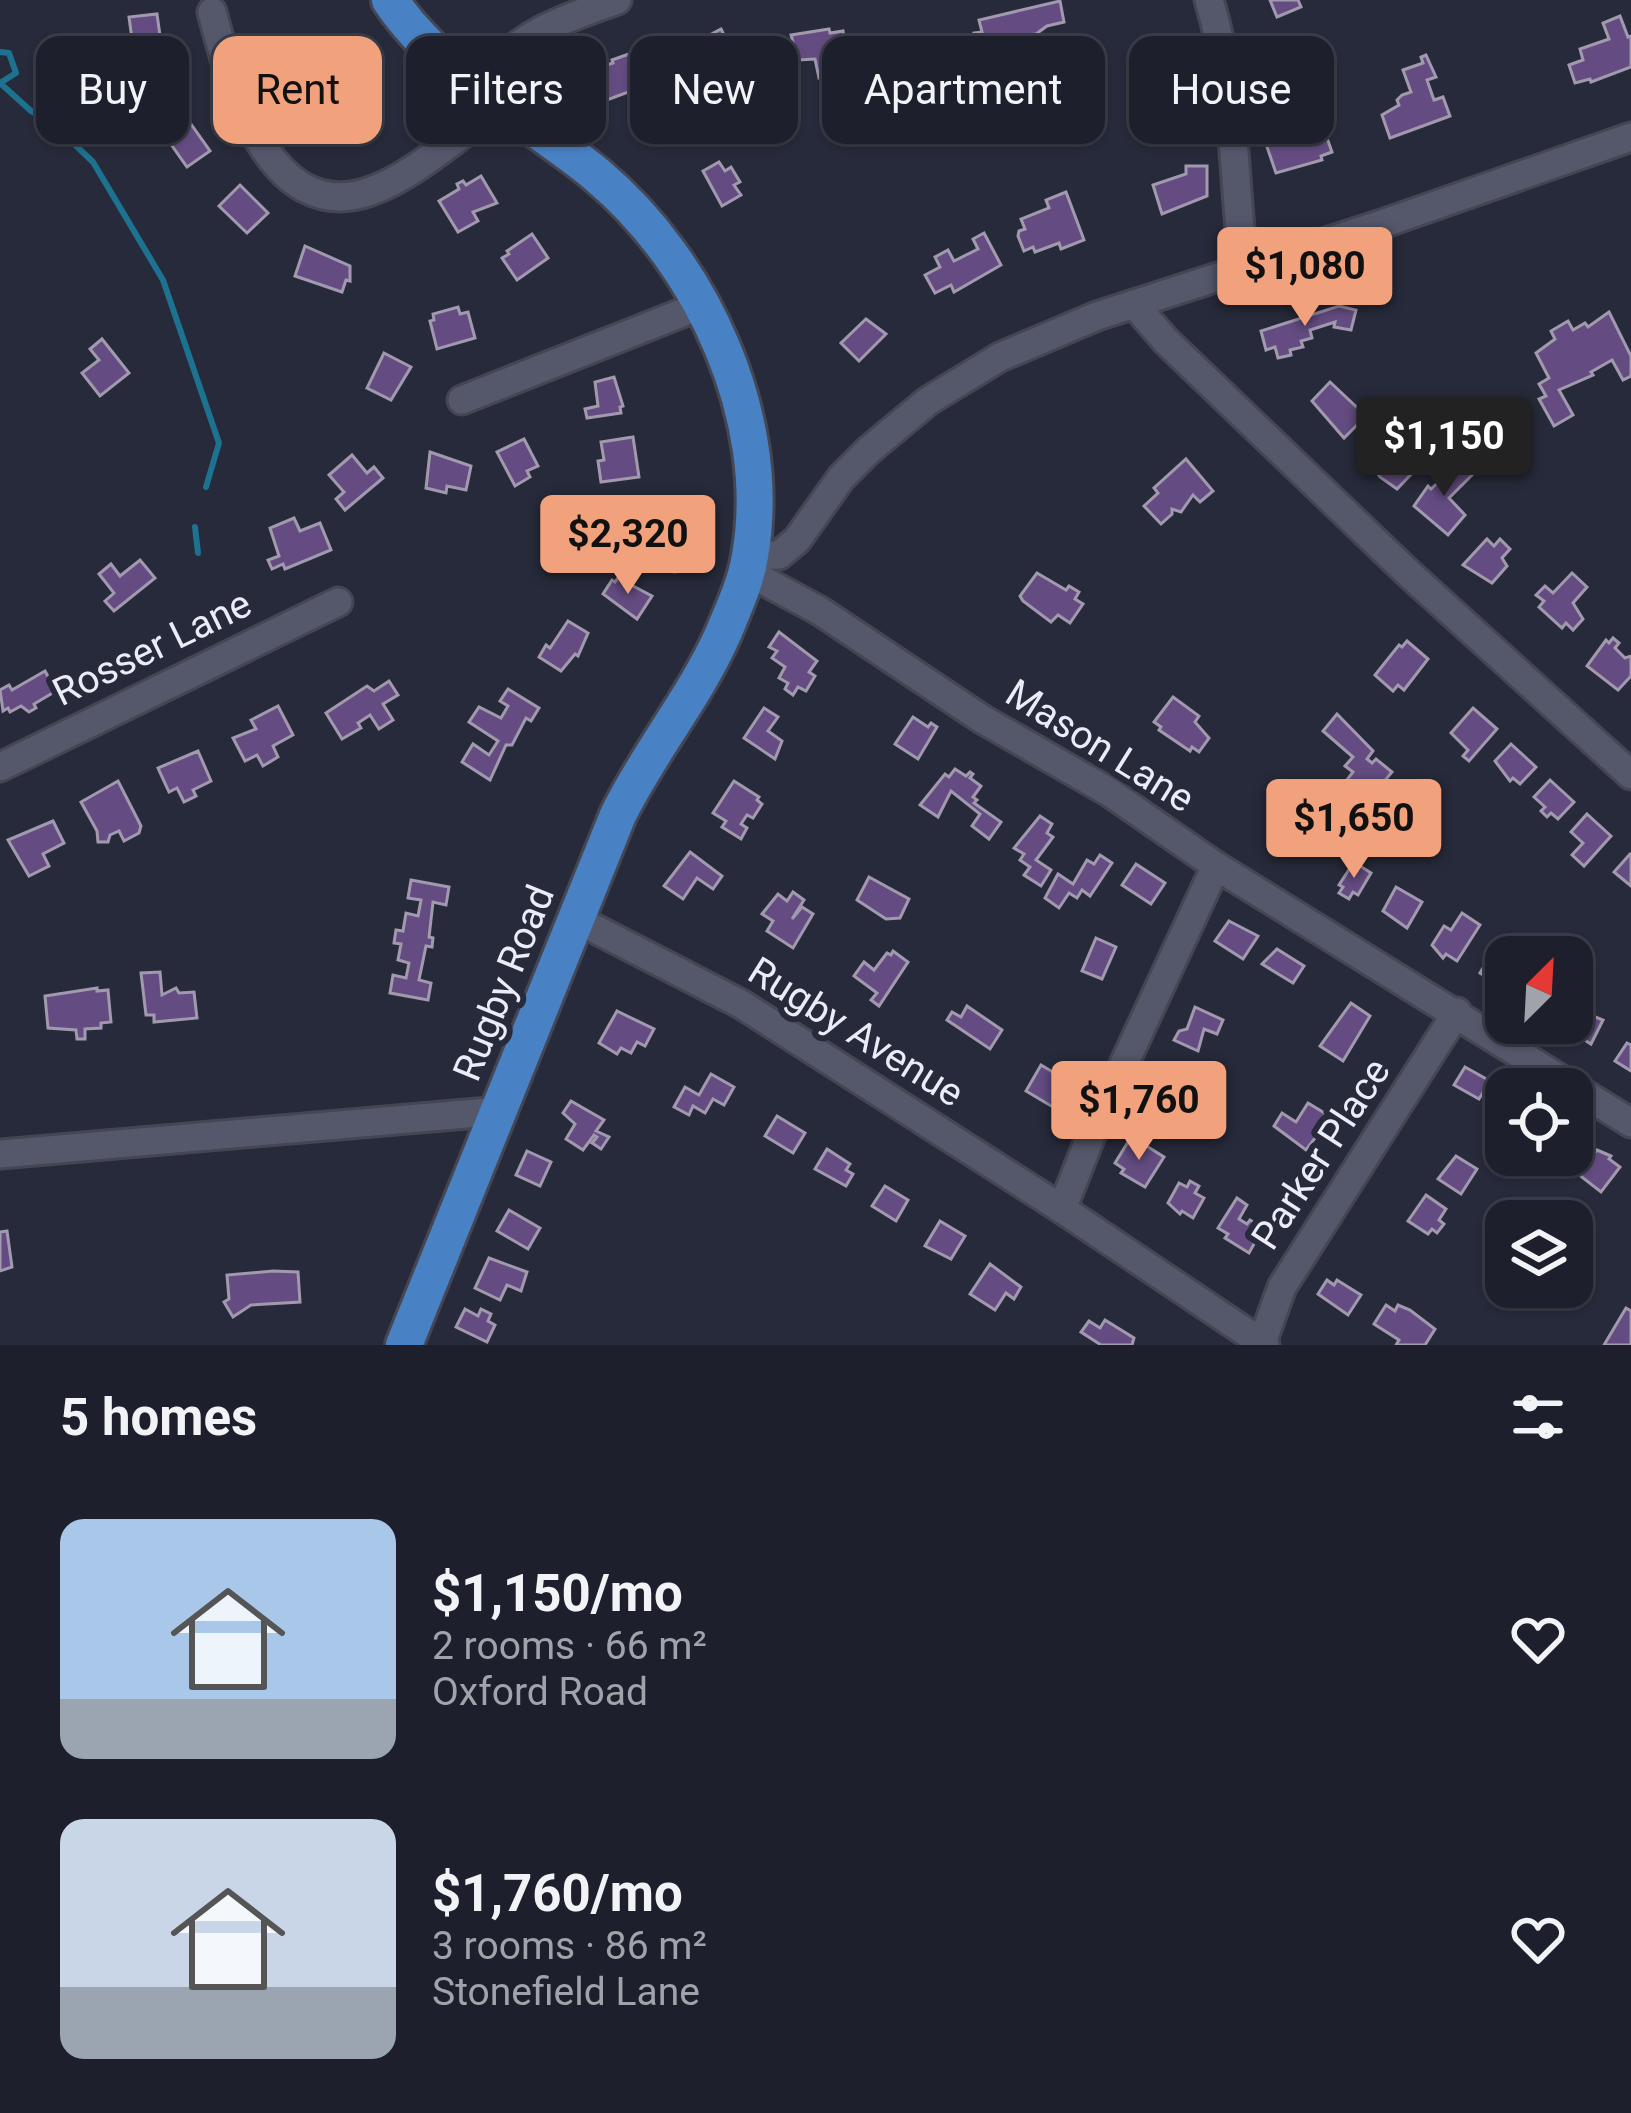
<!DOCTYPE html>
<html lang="en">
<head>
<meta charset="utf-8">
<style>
	body { margin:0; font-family:Roboto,sans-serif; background:#252834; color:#f1f3f6; height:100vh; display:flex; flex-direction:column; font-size:45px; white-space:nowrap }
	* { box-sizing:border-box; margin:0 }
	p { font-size:39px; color:#a0a3a9 }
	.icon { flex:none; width:66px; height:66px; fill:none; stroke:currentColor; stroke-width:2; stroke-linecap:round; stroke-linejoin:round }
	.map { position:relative; height:1345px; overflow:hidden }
	.side { display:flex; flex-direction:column; background:#1d202c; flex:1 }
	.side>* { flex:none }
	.hud { position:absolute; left:36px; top:36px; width:1560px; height:108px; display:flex; gap:24px }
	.needle { width:78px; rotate:24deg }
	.tools { position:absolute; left:1485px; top:936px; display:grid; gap:24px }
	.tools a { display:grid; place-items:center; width:108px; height:108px; border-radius:24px; background:#1d202c; box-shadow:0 3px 9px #0004,0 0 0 3px #3b3e48; font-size:60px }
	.price { position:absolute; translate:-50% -102px; padding:0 27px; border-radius:12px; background:#f1a17c; color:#111; font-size:39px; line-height:78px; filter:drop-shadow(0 3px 6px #0008) }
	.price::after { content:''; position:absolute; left:50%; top:72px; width:36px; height:27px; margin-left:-18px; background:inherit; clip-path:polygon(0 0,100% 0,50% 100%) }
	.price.current { background:#222; color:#fff }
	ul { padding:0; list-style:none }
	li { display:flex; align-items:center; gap:36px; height:300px; padding:0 60px }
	li span { display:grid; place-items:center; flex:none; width:336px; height:240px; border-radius:24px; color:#555 }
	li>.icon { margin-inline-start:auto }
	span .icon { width:144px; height:144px; fill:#fffc; stroke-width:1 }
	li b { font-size:51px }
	h2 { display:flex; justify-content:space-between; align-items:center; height:144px; padding:0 60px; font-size:51px }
	.pill { padding:0 42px; border-radius:24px; background:#1d202c; box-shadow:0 3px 9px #0004,0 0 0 3px #3b3e48; font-size:42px; line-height:108px }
	.pill.current { background:#f1a17c; color:#111 }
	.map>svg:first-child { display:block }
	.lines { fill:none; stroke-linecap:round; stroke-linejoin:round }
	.stream { stroke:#1d7290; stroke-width:6 }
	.building { fill:#644c82; stroke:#a199ad; stroke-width:3 }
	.minor-casing { stroke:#444654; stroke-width:33 }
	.major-casing { stroke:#444654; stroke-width:42 }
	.minor { stroke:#55586b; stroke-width:27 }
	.major { stroke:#4882c4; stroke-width:36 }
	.labels { text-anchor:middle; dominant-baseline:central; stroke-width:12; stroke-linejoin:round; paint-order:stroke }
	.street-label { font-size:39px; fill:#eaecf7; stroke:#272a3a }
</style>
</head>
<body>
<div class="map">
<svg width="1631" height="1345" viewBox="0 0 1631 1345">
	<rect width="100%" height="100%" fill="#272a3a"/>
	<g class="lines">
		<!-- stream -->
		<g class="stream">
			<path d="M0 52 9 53 16 73 0 83 31 111 50 121 93 162 163 280 219 443 206 487"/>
			<path d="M195 527 198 553"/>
		</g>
	</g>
	<!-- building -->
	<g class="building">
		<path d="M1270 0H1298L1301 7 1277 17Z"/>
		<path d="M1060 1 1064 22 1047 26 1036 34 1012 37 1013 44 986 51 991 77 1015 73 1019 92 1011 93 1010 89 982 94V67L960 71 955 43 975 38 974 33 982 32 979 20Z"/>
		<path d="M157 14 162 50 134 54 129 17Z"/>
		<path d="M1620 16 1628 37 1631 36V67L1591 82 1590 79 1575 83 1569 65 1583 60 1580 49 1609 39 1603 23Z"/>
		<path d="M721 29 729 45 719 49 736 82 707 97 693 68 675 75 666 58Z"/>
		<path d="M829 29 830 33 843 31 850 73 819 78 815 59 781 61 779 45 793 42 791 35Z"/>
		<path d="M629 54 642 87 572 113 560 80 613 63 612 60Z"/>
		<path d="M1426 55 1436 77 1427 80 1434 100 1443 97 1450 116 1390 138 1382 115 1399 105 1397 100 1402 95 1411 92 1403 70 1423 63 1421 57Z"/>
		<path d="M353 58 371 69 331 128 319 120 330 104 318 96 329 79 335 83Z"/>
		<path d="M186 117 210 151 187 167 163 133Z"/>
		<path d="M1306 127 1315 139 1326 135 1332 152 1321 156 1322 160 1276 173 1267 147 1272 139Z"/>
		<path d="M719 162 725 171 731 167 740 182 734 185 741 195 722 206 703 171Z"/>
		<path d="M1186 166H1207V196L1162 214 1153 185 1186 174Z"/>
		<path d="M481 176 497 203 473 212 478 221 458 232 439 201 459 189 457 184 463 181 466 185Z"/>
		<path d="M240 185 268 213 247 233 219 206Z"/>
		<path d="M1066 192 1084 240 1061 249 1059 243 1035 252 1033 247 1024 251 1018 236 1019 231 1025 229 1021 219 1049 208 1046 200Z"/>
		<path d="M984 233 1001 265 954 292 951 285 935 293 925 275 940 267 935 257 948 250 954 261 978 249 973 239Z"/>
		<path d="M532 234 548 258 517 280 502 258 509 254 507 251Z"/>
		<path d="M305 246 350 266V281L346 280 342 292 295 276Z"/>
		<path d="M1339 306 1356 310 1351 330 1334 327 1335 322 1310 330 1312 338 1301 341 1303 347 1290 350 1291 355 1278 358 1275 347 1266 350 1261 331Z"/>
		<path d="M458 307 460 314 468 312 475 338 437 349 430 321 434 320 433 314Z"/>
		<path d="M1609 312 1631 356V376L1623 380 1612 360 1591 372 1593 375 1559 390 1573 415 1554 426 1539 399 1546 396 1539 384 1549 378 1536 353 1555 339 1551 331 1568 321 1573 330 1585 323 1588 327Z"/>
		<path d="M866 319 886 334 859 361 841 343Z"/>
		<path d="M102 339 129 373 100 396 82 373 99 360 90 349Z"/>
		<path d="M384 353 411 367 391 400 367 388Z"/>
		<path d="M614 377 623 406 620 407 621 413 587 418 585 409 598 406 595 382Z"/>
		<path d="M1330 382 1366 416 1344 438 1312 401Z"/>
		<path d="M633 437 639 477 601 482 598 461 604 460 601 442Z"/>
		<path d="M524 439 538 466 527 471 530 477 515 486 497 452Z"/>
		<path d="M1385 442 1404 461 1408 456 1419 466 1397 489 1380 477 1368 460Z"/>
		<path d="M430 452 471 466 466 490 447 486 446 493 426 488Z"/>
		<path d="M352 455 367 473 374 467 383 478 345 510 336 499 344 492 329 475Z"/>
		<path d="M1186 459 1213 491 1200 502 1193 495 1181 512 1172 509V514L1161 524 1144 506 1158 493 1154 488Z"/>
		<path d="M1461 461 1473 474 1449 498 1465 515 1448 535 1414 506 1428 486 1431 489Z"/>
		<path d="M633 499 657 501 656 528 631 527 624 524V519L608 518 609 502Z"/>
		<path d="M294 518 300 531 320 523 331 550 285 569 283 564 272 569 268 560 279 556 270 528Z"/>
		<path d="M1487 539 1494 546 1500 539 1510 549 1502 558 1507 566 1492 583 1463 565Z"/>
		<path d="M650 540 679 543 675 572 663 571 664 564 647 562 648 557H640L641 546 650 547Z"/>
		<path d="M140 560 155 578 114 611 105 601 114 593 99 574 111 564 120 576Z"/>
		<path d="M1037 573 1066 590 1069 586 1079 592 1075 599 1083 604 1070 623 1058 615 1051 622 1023 601 1020 596Z"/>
		<path d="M1572 573 1587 587 1573 603 1583 619 1573 630 1566 623 1562 628 1539 607 1544 601 1536 595 1545 586 1553 593Z"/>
		<path d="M618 578 652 596 637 619 603 594 612 580 615 582Z"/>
		<path d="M568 621 588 633 578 656 575 654 561 671 539 657 546 645 550 648Z"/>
		<path d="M779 632 817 661 809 672 815 676 806 691 798 687 793 695 785 689 788 683 779 678 785 667 772 658 777 651 769 647Z"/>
		<path d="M1613 638 1619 643 1615 648 1625 658 1631 656V676L1618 690 1587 666 1606 640 1609 643Z"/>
		<path d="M1407 641 1428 659 1404 690 1398 685 1393 691 1375 675 1399 645 1402 647Z"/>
		<path d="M45 671 56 691 34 704 36 708 29 712 21 706 10 712 8 708 3 711 0 690 9 685 12 690Z"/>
		<path d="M389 681 398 695 383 704 393 720 379 729 370 715 358 723 361 728 342 739 326 713 367 686 374 691Z"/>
		<path d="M508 689 539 708 531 721 526 718 512 745H506L490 780 462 762 473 744 489 755 498 741 469 722 479 707 501 718 508 706 500 701Z"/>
		<path d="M1173 697 1199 716 1195 722 1209 738 1199 752 1192 747 1190 751 1159 730 1161 727 1154 722Z"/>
		<path d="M278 706 293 735 273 746 278 757 263 766 257 755 245 761 233 738 256 729 251 720Z"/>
		<path d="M764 708 778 717 768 731 782 741 775 759 744 738Z"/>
		<path d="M1473 708 1497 729 1469 761 1463 756 1468 750 1451 733Z"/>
		<path d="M1337 714 1373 751 1367 759 1372 763 1376 759 1392 772 1377 790 1368 783 1358 798 1343 785 1353 772 1345 766 1353 757 1323 731Z"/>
		<path d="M913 717 928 727 931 723 937 727 918 759 895 744Z"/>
		<path d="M1511 744 1536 767 1520 784 1513 778 1510 781 1495 761Z"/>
		<path d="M198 751 211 781 193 790 196 796 184 802 177 788 169 792 158 768Z"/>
		<path d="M955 769 966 776 970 772 973 774 970 778 981 786 973 797 977 800 974 803 1001 822 989 839 972 826 980 814 951 791 938 817 920 805 945 774 949 777Z"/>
		<path d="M1550 780 1574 802 1558 819 1551 813 1547 817 1541 811 1545 807 1534 797Z"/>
		<path d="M118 781 141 826 139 833 124 841 119 831 110 835 108 842H98L97 831 81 802Z"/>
		<path d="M734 781 759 797 757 800 762 804 753 818 747 815 741 824 747 828 741 839 722 827 726 821 713 813Z"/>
		<path d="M1587 814 1611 836 1584 866 1572 855 1583 843 1571 832Z"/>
		<path d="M1040 816 1052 824 1047 833 1053 837 1036 860 1051 870 1041 886 1024 875 1030 867 1020 860 1024 854 1014 848Z"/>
		<path d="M53 821 64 843 43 854 49 866 29 876 8 840Z"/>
		<path d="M690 852 722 876 713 889 697 878 683 899 664 886Z"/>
		<path d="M1630 854H1631V886L1614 872Z"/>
		<path d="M1100 855 1112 863 1090 896 1082 890 1077 898 1069 893 1059 908 1045 898 1058 874 1073 884 1087 860 1094 864Z"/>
		<path d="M1354 862 1371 873 1358 895 1353 892 1349 899 1339 893 1343 887 1339 885Z"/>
		<path d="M1136 864 1165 883 1151 904 1122 885Z"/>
		<path d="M869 877 909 899 900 918 886 919 857 900Z"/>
		<path d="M411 880 449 887 446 905 433 902 429 937 433 938 432 947 426 946 419 980 431 983 428 1000 390 993 393 975 406 978 409 963 398 960 401 944 394 943 396 930 403 931 406 913 418 916 421 900 408 898Z"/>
		<path d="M1396 887 1422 902 1407 928 1383 911Z"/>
		<path d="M793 892 804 900 792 919 802 907 813 914 793 948 767 931 773 921 762 914 778 894 787 901Z"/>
		<path d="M1462 913 1480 925 1457 961 1446 954 1443 958 1432 945 1444 926 1451 930Z"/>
		<path d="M1229 921 1258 936 1243 959 1215 941Z"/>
		<path d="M1096 938 1116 947 1102 979 1082 971Z"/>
		<path d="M1277 949 1304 966 1293 983 1262 964Z"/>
		<path d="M893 951 908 962 879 1006 871 1000 877 993 854 976 864 962 874 970 887 953 891 955Z"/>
		<path d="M1493 951 1506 959V989L1499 984 1495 990 1484 984 1488 978 1480 973Z"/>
		<path d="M160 972 162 995 176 988 179 993 194 992 197 1018 154 1022V1015H146L141 973Z"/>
		<path d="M97 988V991L108 990 111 1022 101 1023V1028L85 1029V1039H77L76 1030 48 1028 45 996Z"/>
		<path d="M1351 1003 1370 1016 1343 1061 1320 1046Z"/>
		<path d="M967 1006 1002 1030 990 1049 947 1020 952 1012 961 1017Z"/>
		<path d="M1195 1007 1223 1020 1217 1034 1204 1029 1198 1051 1174 1040 1179 1031 1187 1029Z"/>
		<path d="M1578 1010 1603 1020 1591 1044 1567 1029Z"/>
		<path d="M617 1011 654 1029 645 1046 637 1042 631 1053 621 1048 617 1054 599 1043Z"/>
		<path d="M1627 1043 1631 1045V1071L1615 1061Z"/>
		<path d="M1041 1065 1078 1087 1063 1113 1026 1091Z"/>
		<path d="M1465 1067 1490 1081 1479 1099 1454 1085Z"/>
		<path d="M711 1074 734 1087 724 1105 713 1099 705 1113 693 1106 689 1115 674 1107 685 1087 699 1095Z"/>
		<path d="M1175 1078 1196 1091 1187 1101 1184 1100 1178 1123 1155 1112 1163 1098 1167 1099Z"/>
		<path d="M571 1101 604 1120 596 1131 609 1137 601 1149 592 1143 597 1137 594 1135 583 1150 566 1139 575 1124 563 1113Z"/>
		<path d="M1308 1103 1331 1117 1306 1150 1274 1126 1282 1113 1296 1122Z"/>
		<path d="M777 1116 805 1133 793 1153 765 1136Z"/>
		<path d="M1128 1142 1138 1149 1145 1145 1164 1157 1145 1187 1121 1173 1124 1169 1115 1163Z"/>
		<path d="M827 1149 850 1164 846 1170 853 1174 846 1186 815 1169Z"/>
		<path d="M1597 1150 1611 1156 1609 1159 1620 1167 1601 1192 1578 1174Z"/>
		<path d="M527 1151 551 1162 540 1186 516 1175Z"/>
		<path d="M1456 1156 1477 1169 1461 1194 1438 1179Z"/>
		<path d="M1190 1181 1199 1186 1195 1193 1204 1198 1193 1218 1182 1211 1180 1214 1168 1203 1179 1183 1187 1187Z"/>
		<path d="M885 1186 908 1200 896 1221 872 1206Z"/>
		<path d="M1426 1195 1446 1209 1439 1220 1444 1224 1437 1233 1432 1229 1428 1234 1408 1221Z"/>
		<path d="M1237 1198 1247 1205 1239 1219 1247 1224 1250 1220 1263 1228 1249 1253 1225 1238 1228 1234 1218 1228Z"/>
		<path d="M509 1210 540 1228 528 1249 497 1231Z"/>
		<path d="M940 1221 965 1236 951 1259 925 1246Z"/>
		<path d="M7 1231 12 1267 0 1271V1232Z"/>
		<path d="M489 1258 527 1272 521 1291 507 1285 500 1300 475 1288Z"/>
		<path d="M990 1264 1021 1287 1014 1299 1006 1293 995 1310 970 1294Z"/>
		<path d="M273 1271 298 1272 300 1302 251 1305 233 1317 224 1302 229 1299 227 1275Z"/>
		<path d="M1327 1280 1334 1285 1337 1280 1361 1295 1348 1315 1318 1294Z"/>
		<path d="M1386 1305 1395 1311 1398 1305 1410 1310 1435 1329 1425 1345H1396L1399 1340 1374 1324Z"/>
		<path d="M1626 1308 1631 1311V1345H1604Z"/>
		<path d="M465 1309 478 1316 481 1309 491 1314 488 1321 495 1325 487 1342 456 1327Z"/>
		<path d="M1105 1320 1134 1338 1132 1345H1101L1081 1332 1089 1321 1100 1328Z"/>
	</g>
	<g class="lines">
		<defs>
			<g id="minor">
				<path d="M1209 0C1236 88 1233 178 1244 269"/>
				<path d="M212 12C230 81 268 225 368 192 407 179 444 147 477 123 490 106 481 86 493 70 522 31 574 16 617 0"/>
				<path d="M1134 304 1166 341 1406 571 1631 775"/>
				<path d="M462 400 702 305"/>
				<path d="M750 556 779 555 797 540 841 478 869 450 928 401 1000 357 1097 316 1379 225 1631 137"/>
				<path d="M746 571 820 611 982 719 1109 792 1216 866 1631 1123"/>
				<path d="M0 767 338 602"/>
				<path d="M576 919 741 1004 1062 1209 1265 1345"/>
				<path d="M0 1154 501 1111"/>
				<path d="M1062 1209 1092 1133 1216 866"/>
				<path d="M1261 1345 1282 1287 1457 1012"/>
			</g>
			<path id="major" d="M390 0C441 76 528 118 597 175 702 263 774 418 750 556 746 582 733 610 723 634 695 697 649 752 618 815L404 1345"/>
		</defs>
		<!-- minor casing -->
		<use href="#minor" class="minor-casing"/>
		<!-- major casing -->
		<use href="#major" class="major-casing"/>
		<!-- minor -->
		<use href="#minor" class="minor"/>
		<!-- major -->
		<use href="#major" class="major"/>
	</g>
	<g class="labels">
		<!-- street labels -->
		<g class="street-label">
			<text transform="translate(152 648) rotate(-26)">Rosser Lane</text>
			<text transform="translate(1100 746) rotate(32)">Mason Lane</text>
			<text transform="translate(504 983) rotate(-68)">Rugby Road</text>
			<text transform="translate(856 1032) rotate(32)">Rugby Avenue</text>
			<text transform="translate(1321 1154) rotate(-57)">Parker Place</text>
		</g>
	</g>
</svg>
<div class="tools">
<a><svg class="needle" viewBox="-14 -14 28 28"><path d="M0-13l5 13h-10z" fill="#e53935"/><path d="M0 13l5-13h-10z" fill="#a0a3a9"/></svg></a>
<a><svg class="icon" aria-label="locate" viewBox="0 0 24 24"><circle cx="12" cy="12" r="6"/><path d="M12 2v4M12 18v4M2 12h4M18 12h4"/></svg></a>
<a><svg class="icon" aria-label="layers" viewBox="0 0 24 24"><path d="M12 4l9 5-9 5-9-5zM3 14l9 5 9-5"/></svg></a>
</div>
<b class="price" style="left:1305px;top:329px">$1,080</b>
<b class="price current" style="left:1444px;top:499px">$1,150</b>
<b class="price" style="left:628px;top:597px">$2,320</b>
<b class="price" style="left:1354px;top:881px">$1,650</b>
<b class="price" style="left:1139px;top:1163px">$1,760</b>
<div class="hud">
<a class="pill">Buy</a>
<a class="pill current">Rent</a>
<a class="pill">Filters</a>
<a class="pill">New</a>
<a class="pill">Apartment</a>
<a class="pill">House</a>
</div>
</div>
<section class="side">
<h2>5 homes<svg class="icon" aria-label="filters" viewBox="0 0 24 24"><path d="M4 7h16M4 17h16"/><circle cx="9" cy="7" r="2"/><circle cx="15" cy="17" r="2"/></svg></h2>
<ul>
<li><span style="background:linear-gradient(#a9c7e8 75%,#9aa5b1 0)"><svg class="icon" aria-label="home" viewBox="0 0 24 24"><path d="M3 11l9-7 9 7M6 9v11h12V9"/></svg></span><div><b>$1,150/mo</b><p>2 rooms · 66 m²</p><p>Oxford Road</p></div><svg class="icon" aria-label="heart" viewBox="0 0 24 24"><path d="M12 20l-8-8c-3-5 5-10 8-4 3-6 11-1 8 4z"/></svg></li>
<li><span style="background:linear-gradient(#c9d6e8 70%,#9aa5b1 0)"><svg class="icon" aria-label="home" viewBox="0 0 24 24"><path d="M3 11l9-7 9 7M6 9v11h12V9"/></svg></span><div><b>$1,760/mo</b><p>3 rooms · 86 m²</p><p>Stonefield Lane</p></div><svg class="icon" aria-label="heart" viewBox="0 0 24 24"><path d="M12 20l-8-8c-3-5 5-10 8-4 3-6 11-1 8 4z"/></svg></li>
</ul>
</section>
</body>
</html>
